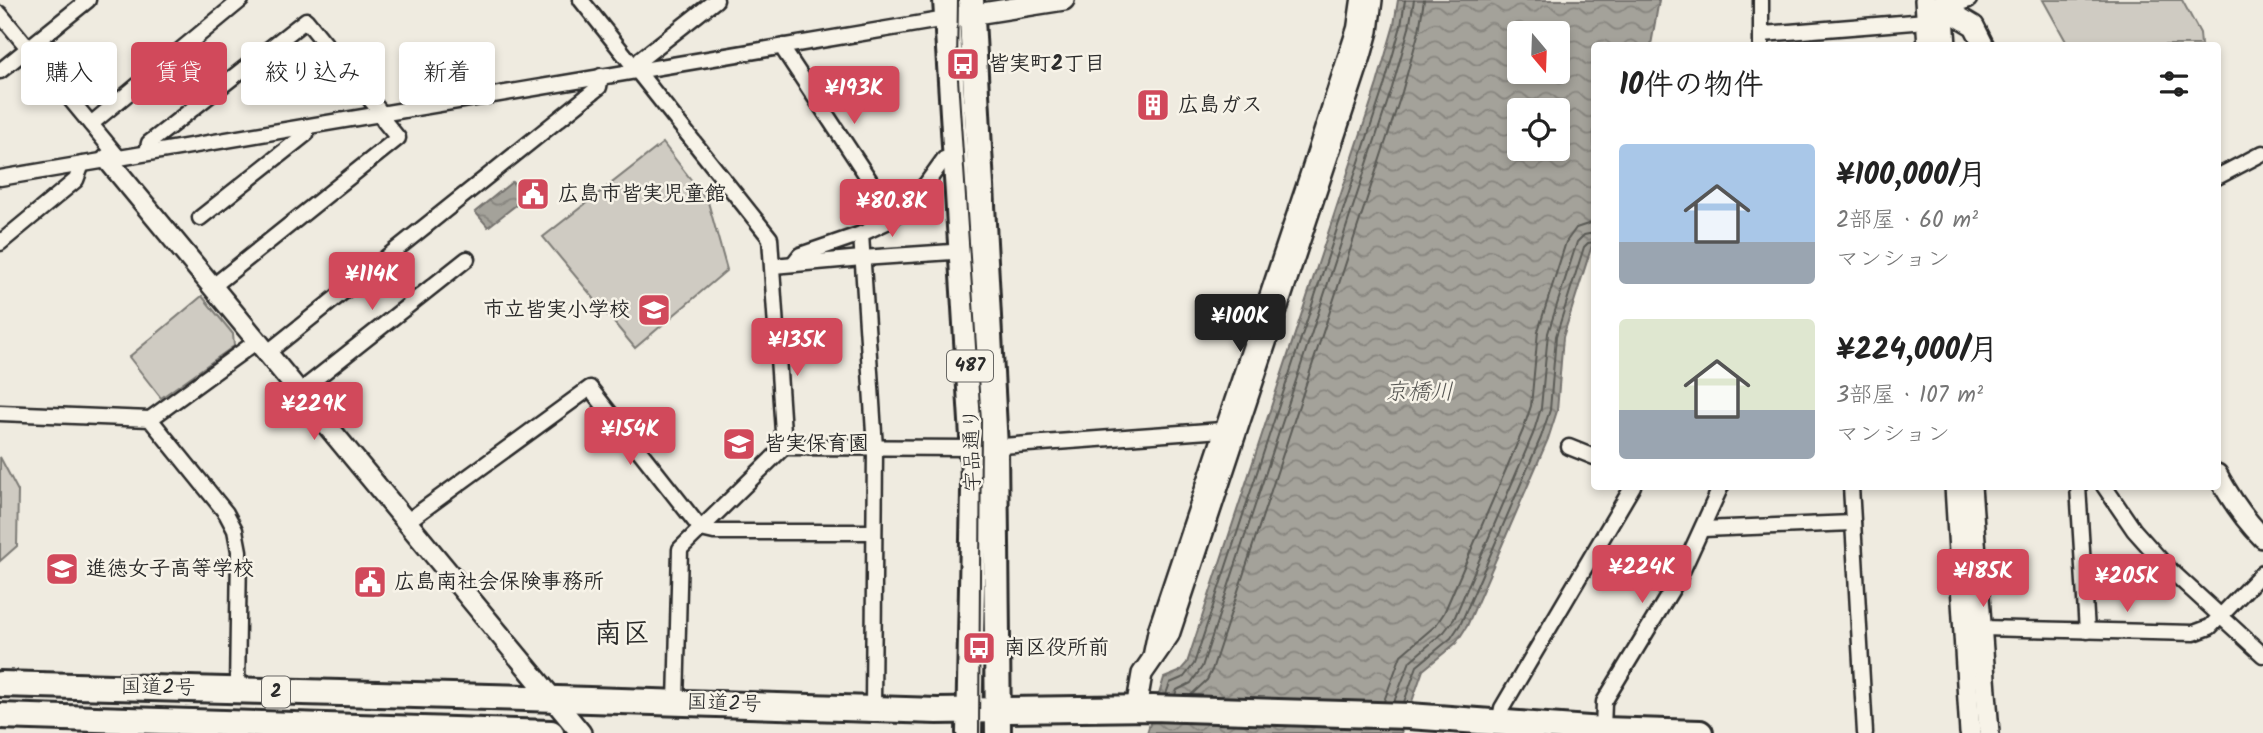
<!DOCTYPE html>
<html lang="ja">
<head>
<meta charset="utf-8">
<style>
	body { margin:0; font-family:Kalam,"Klee One",sans-serif; background:#f2f2f2; color:#222; height:100vh; display:flex; flex-direction:column; font-size:26px; white-space:nowrap }
	* { box-sizing:border-box; margin:0 }
	p { font-size:23px; color:#767676 }
	.icon { flex:none; width:38px; height:38px; fill:none; stroke:currentColor; stroke-width:2; stroke-linecap:round; stroke-linejoin:round }
	.map { position:relative; flex:1; overflow:hidden }
	.side { position:absolute; left:1591px; top:42px; width:630px; height:448px; display:flex; flex-direction:column; background:#fff; border-radius:7px; box-shadow:0 4px 10px #0003 }
	.side>* { flex:none }
	.top-card { position:absolute; left:21px; top:42px; width:665px; height:63px; display:flex; gap:14px }
	.needle { width:46px; rotate:161deg }
	.fabs { position:absolute; left:1507px; top:21px; display:grid; gap:14px }
	.fabs a { display:grid; place-items:center; width:63px; height:63px; border-radius:7px; background:#fff; box-shadow:0 4px 10px #0003; font-size:35px }
	.price { position:absolute; translate:-50% -60px; padding:0 16px; border-radius:7px; background:#d1495b; color:#fff; font-size:23px; line-height:46px; filter:drop-shadow(0 2px 4px #0008) }
	.price::after { content:''; position:absolute; left:50%; top:42px; width:21px; height:16px; margin-left:-10px; background:inherit; clip-path:polygon(0 0,100% 0,50% 100%) }
	.price.on { background:#222; color:#fff }
	ul { padding:0; list-style:none }
	li { display:flex; align-items:center; gap:21px; height:175px; padding:0 28px }
	li span { display:grid; place-items:center; flex:none; width:196px; height:140px; border-radius:7px; color:#555 }
	li>.icon { margin-inline-start:auto }
	span .icon { width:84px; height:84px; fill:#fffc; stroke-width:1 }
	li b { font-size:30px }
	h2 { display:flex; justify-content:space-between; align-items:center; height:84px; padding:0 28px; font-size:30px }
	.chip { padding:0 24px; border-radius:7px; background:#fff; box-shadow:0 4px 10px #0003; font-size:24px; line-height:63px }
	.chip.on { background:#d1495b; color:#fff }
	.map>svg:first-child { display:block }
	.park { fill:#cfcbc2; stroke:#7d7b76; stroke-width:2 }
	.water { fill:url(#water-waves); stroke:#74726e; stroke-width:2; fill-rule:evenodd }
	.lines { fill:none; stroke-linecap:round; stroke-linejoin:round }
	.shore { stroke:#5b5b57; stroke-width:2 }
	.street-casing { stroke:#2b2b2b; stroke-width:19 }
	.secondary-casing { stroke:#2b2b2b; stroke-width:24 }
	.highway-casing { stroke:#2b2b2b; stroke-width:30 }
	.street { stroke:#f7f3e8; stroke-width:14 }
	.secondary { stroke:#f7f3e8; stroke-width:19 }
	.highway { stroke:#f7f3e8; stroke-width:24 }
	.tram { stroke:#2b2b2b; stroke-width:2 }
	.labels { text-anchor:middle; dominant-baseline:central; stroke-width:5; stroke-linejoin:round; paint-order:stroke }
	.shield { fill:#f7f3e8; stroke:#686764; stroke-width:2 }
	.shield-label { font-size:19px; font-weight:bold; fill:#2b2b2b }
	.poi-label { font-size:21px; font-weight:bold; fill:#2b2b2b; stroke:#f7f3e8; text-anchor:start }
	.street-label { font-size:21px; fill:#2b2b2b; stroke:#f7f3e8 }
	.water-label { font-size:23px; font-style:italic; fill:#555552; stroke:#f7f3e8 }
	.district-label { font-size:28px; font-weight:bold; fill:#2b2b2b; stroke:#f7f3e8 }
</style>
</head>
<body>
<div class="map">
<svg width="2263" height="733" viewBox="0 0 2263 733">
	<defs>
		<pattern id="water-waves" width="16" height="10" patternUnits="userSpaceOnUse" patternTransform="scale(1.75)"><rect width="16" height="10" fill="#a4a29a"/><path d="M0 5q4-4 8 0t8 0" fill="none" stroke="#86847e"/></pattern>
	</defs>
	<rect width="100%" height="100%" fill="#efebe0"/>
	<filter id="ink" filterUnits="userSpaceOnUse"><feTurbulence type="fractalNoise" baseFrequency=".0143" numOctaves="2"/><feDisplacementMap in="SourceGraphic" scale="14" xChannelSelector="R" yChannelSelector="G"/><feConvolveMatrix kernelMatrix="1 2 1 2 8 2 1 2 1" color-interpolation-filters="sRGB"/></filter>
	<g filter="url(#ink)">
		<!-- park -->
		<g class="park">
			<path d="M2043 0H2182L2200 33 2201 45H2068Z"/>
			<path d="M663 143 708 202 727 270 635 348 543 237Z"/>
			<path d="M202 296 233 334 234 346 161 398 129 357Z"/>
			<path d="M0 457 18 491 17 546 0 561Z"/>
		</g>
		<!-- water -->
		<g class="water">
			<path d="M1398 0H1659L1651 45 1594 46V239L1563 337 1557 411 1548 439 1467 626 1456 643 1423 670 1401 733H1147L1164 678 1179 672 1187 663 1377 84 1394 25ZM1519 33H1558V72H1519ZM1519 110H1558V149H1519Z"/>
			<path d="M512 182 525 198 488 227 475 212Z"/>
		</g>
		<g class="lines">
			<!-- shore -->
			<g class="shore">
				<path d="M1166 694 1170 683 1184 677 1194 664 1384 86 1401 26 1405 0"/>
				<path d="M1175 695 1177 690 1191 683 1202 667 1392 88 1409 28 1414 0"/>
				<path d="M1191 695 1207 680 1212 670 1402 92 1419 31 1424 0"/>
				<path d="M1384 701 1401 655 1436 625 1444 613 1523 430 1531 406 1538 331 1566 242 1576 228 1594 222"/>
				<path d="M1394 702 1410 661 1444 632 1454 619 1533 434 1541 408 1548 333 1577 242 1584 235 1594 233"/>
				<path d="M1404 702 1417 666 1451 638 1461 623 1541 437 1550 410 1556 336 1584 247 1588 243 1594 242"/>
			</g>
			<defs>
				<g id="street">
					<path d="M581 0 770 238 784 447 680 549 676 703"/>
					<path d="M1761 0V46"/>
					<path d="M0 14 118 157"/>
					<path d="M1763 34 1926 21 1944 8 1969 0"/>
					<path d="M784 46 785 52 894 217"/>
					<path d="M636 69 641 59 716 0"/>
					<path d="M0 71 88 0"/>
					<path d="M91 124 241 0"/>
					<path d="M147 152 149 143 306 20 382 114 384 121 398 138 212 287"/>
					<path d="M2217 177 2263 153"/>
					<path d="M0 178 946 19"/>
					<path d="M200 218 306 134 304 127"/>
					<path d="M861 234 875 448 873 709"/>
					<path d="M0 243 76 180 82 164"/>
					<path d="M793 264 800 255 861 234 889 221 926 184 944 159 955 157"/>
					<path d="M773 266 862 258 967 251"/>
					<path d="M267 353 599 87 601 76"/>
					<path d="M299 392 467 259"/>
					<path d="M0 413 150 419 226 513 235 530 239 551 237 691"/>
					<path d="M150 419 257 341"/>
					<path d="M784 447 974 448 1222 430"/>
					<path d="M1569 447 1594 457"/>
					<path d="M1851 486 1865 733"/>
					<path d="M2078 486 2087 631"/>
					<path d="M2104 486 2134 530 2167 567 2263 655"/>
					<path d="M405 523 590 388 701 529 714 532H873"/>
					<path d="M1703 529 1853 523"/>
					<path d="M1982 628 2194 633 2210 627 2263 572"/>
					<path d="M1150 659 1156 629 1304 186 1355 28 1359 0"/>
					<path d="M1499 723 1502 708 1633 486"/>
					<path d="M1603 730 1604 702 1680 576 1721 486"/>
				</g>
				<g id="secondary">
					<path d="M1925 0 1928 46"/>
					<path d="M1943 0 1946 46"/>
					<path d="M1944 8 1974 26 1984 46"/>
					<path d="M957 17 1064 0"/>
					<path d="M107 159 581 733"/>
					<path d="M2217 474C2230 498 2244 519 2263 538"/>
					<path d="M1955 486 1970 733"/>
					<path d="M1971 486 1989 733"/>
					<path d="M1136 709 1142 674 1169 635 1361 56 1368 31 1372 0"/>
				</g>
				<g id="highway">
					<path d="M946 0 973 437 974 491 969 733"/>
					<path d="M971 0 995 447 998 733"/>
					<path d="M0 684 526 698 937 711 1152 708 1409 716 1603 730 1700 733"/>
					<path d="M0 716 551 733"/>
				</g>
			</defs>
			<!-- street casing -->
			<use href="#street" class="street-casing"/>
			<!-- secondary casing -->
			<use href="#secondary" class="secondary-casing"/>
			<!-- highway casing -->
			<use href="#highway" class="highway-casing"/>
			<!-- street -->
			<use href="#street" class="street"/>
			<!-- secondary -->
			<use href="#secondary" class="secondary"/>
			<!-- highway -->
			<use href="#highway" class="highway"/>
			<!-- tram -->
			<path class="tram" d="M958 0 957 64 981 421 979 733"/>
		</g>
	</g>
	<!-- icons -->
	<defs>
		<symbol id="bus-square" viewBox="-11 -11 22 22"><rect x="-9" y="-9" width="18" height="18" rx="4" fill="#d1495b" stroke="#f7f3e8"/><path d="M-5-6H5V4H4V6H2V4H-2V6H-4V4H-5ZM-3.5-4V0h7V-4ZM-3.5 1.2v1.5H-2V1.2ZM2 1.2v1.5H3.5V1.2Z" fill="#fff"/></symbol>
		<symbol id="building-square" viewBox="-11 -11 22 22"><rect x="-9" y="-9" width="18" height="18" rx="4" fill="#d1495b" stroke="#f7f3e8"/><path d="M-4-6H4V6H1V3H-1V6H-4ZM-2.5-4.3h1.7v1.8h-1.7ZM.8-4.3h1.7v1.8H.8ZM-2.5-1h1.7V.8h-1.7ZM.8-1h1.7V.8H.8Z" fill="#fff"/></symbol>
		<symbol id="civic-square" viewBox="-11 -11 22 22"><rect x="-9" y="-9" width="18" height="18" rx="4" fill="#d1495b" stroke="#f7f3e8"/><path d="M-.6-6.5H3V-4.5H.6V-3L4-1V1h2V6H-6V1h2V-1L-.6-3ZM-1.2 2.5V6h2.4V2.5Z" fill="#fff"/></symbol>
		<symbol id="school-square" viewBox="-11 -11 22 22"><rect x="-9" y="-9" width="18" height="18" rx="4" fill="#d1495b" stroke="#f7f3e8"/><path d="M0-5L7-2L0 1L-7-2ZM-4 1L0 2.5L4 1V4Q0 6-4 4Z" fill="#fff"/></symbol>
	</defs>
	<g fill-rule="evenodd">
		<use href="#bus-square" x="944" y="45" width="38" height="38"/>
		<use href="#building-square" x="1134" y="86" width="38" height="38"/>
		<use href="#civic-square" x="514" y="175" width="38" height="38"/>
		<use href="#school-square" x="635" y="291" width="38" height="38"/>
		<use href="#school-square" x="720" y="425" width="38" height="38"/>
		<use href="#school-square" x="43" y="550" width="38" height="38"/>
		<use href="#civic-square" x="351" y="563" width="38" height="38"/>
		<use href="#bus-square" x="960" y="629" width="38" height="38"/>
	</g>
	<g class="labels">
		<!-- shield labels -->
		<g class="shield">
			<rect x="947" y="350.5" width="46" height="31" rx="5"/>
			<rect x="262" y="676.5" width="28" height="31" rx="5"/>
		</g>
		<g class="shield-label">
			<text x="970" y="366">487</text>
			<text x="276" y="692">2</text>
		</g>
		<!-- poi labels -->
		<g class="poi-label">
			<text x="988" y="64">皆実町2丁目</text>
			<text x="1178" y="105">広島ガス</text>
			<text x="558" y="194">広島市皆実児童館</text>
			<text x="630" y="310" text-anchor="end">市立皆実小学校</text>
			<text x="764" y="444">皆実保育園</text>
			<text x="86" y="569">進徳女子高等学校</text>
			<text x="394" y="582">広島南社会保険事務所</text>
			<text x="1004" y="648">南区役所前</text>
		</g>
		<!-- street labels -->
		<g class="street-label">
			<text transform="translate(973 450) rotate(-91)">宇品通り</text>
			<text transform="translate(158 688) rotate(1)">国道2号</text>
			<text transform="translate(724 704) rotate(2)">国道2号</text>
		</g>
		<!-- water labels -->
		<g class="water-label">
			<text x="1419" y="393">京橋川</text>
		</g>
		<!-- district labels -->
		<g class="district-label">
			<text x="622" y="634">南区</text>
		</g>
	</g>
</svg>
<div class="fabs">
<a><svg class="needle" viewBox="-14 -14 28 28"><path d="M0-13l5 13h-10z" fill="#e53935"/><path d="M0 13l5-13h-10z" fill="#767676"/></svg></a>
<a><svg class="icon" aria-label="locate" viewBox="0 0 24 24"><circle cx="12" cy="12" r="6"/><path d="M12 2v4M12 18v4M2 12h4M18 12h4"/></svg></a>
</div>
<b class="price" style="left:854px;top:126px">¥193K</b>
<b class="price" style="left:892px;top:239px">¥80.8K</b>
<b class="price" style="left:372px;top:312px">¥114K</b>
<b class="price on" style="left:1240px;top:354px">¥100K</b>
<b class="price" style="left:797px;top:378px">¥135K</b>
<b class="price" style="left:314px;top:442px">¥229K</b>
<b class="price" style="left:630px;top:467px">¥154K</b>
<b class="price" style="left:1642px;top:605px">¥224K</b>
<b class="price" style="left:1983px;top:609px">¥185K</b>
<b class="price" style="left:2127px;top:614px">¥205K</b>
<div class="top-card">
<a class="chip">購入</a>
<a class="chip on">賃貸</a>
<a class="chip">絞り込み</a>
<a class="chip">新着</a>
</div>
<section class="side">
<h2>10件の物件<svg class="icon" aria-label="filters" viewBox="0 0 24 24"><path d="M4 7h16M4 17h16"/><circle cx="9" cy="7" r="2"/><circle cx="15" cy="17" r="2"/></svg></h2>
<ul>
<li><span style="background:linear-gradient(#a9c7e8 70%,#9aa5b1 0)"><svg class="icon" aria-label="home" viewBox="0 0 24 24"><path d="M3 11l9-7 9 7M6 9v11h12V9"/></svg></span><div><b>¥100,000/月</b><p>2部屋 · 60 m²</p><p>マンション</p></div></li>
<li><span style="background:linear-gradient(#dfe7d0 65%,#9aa5b1 0)"><svg class="icon" aria-label="home" viewBox="0 0 24 24"><path d="M3 11l9-7 9 7M6 9v11h12V9"/></svg></span><div><b>¥224,000/月</b><p>3部屋 · 107 m²</p><p>マンション</p></div></li>
</ul>
</section>
</div>
</body>
</html>
